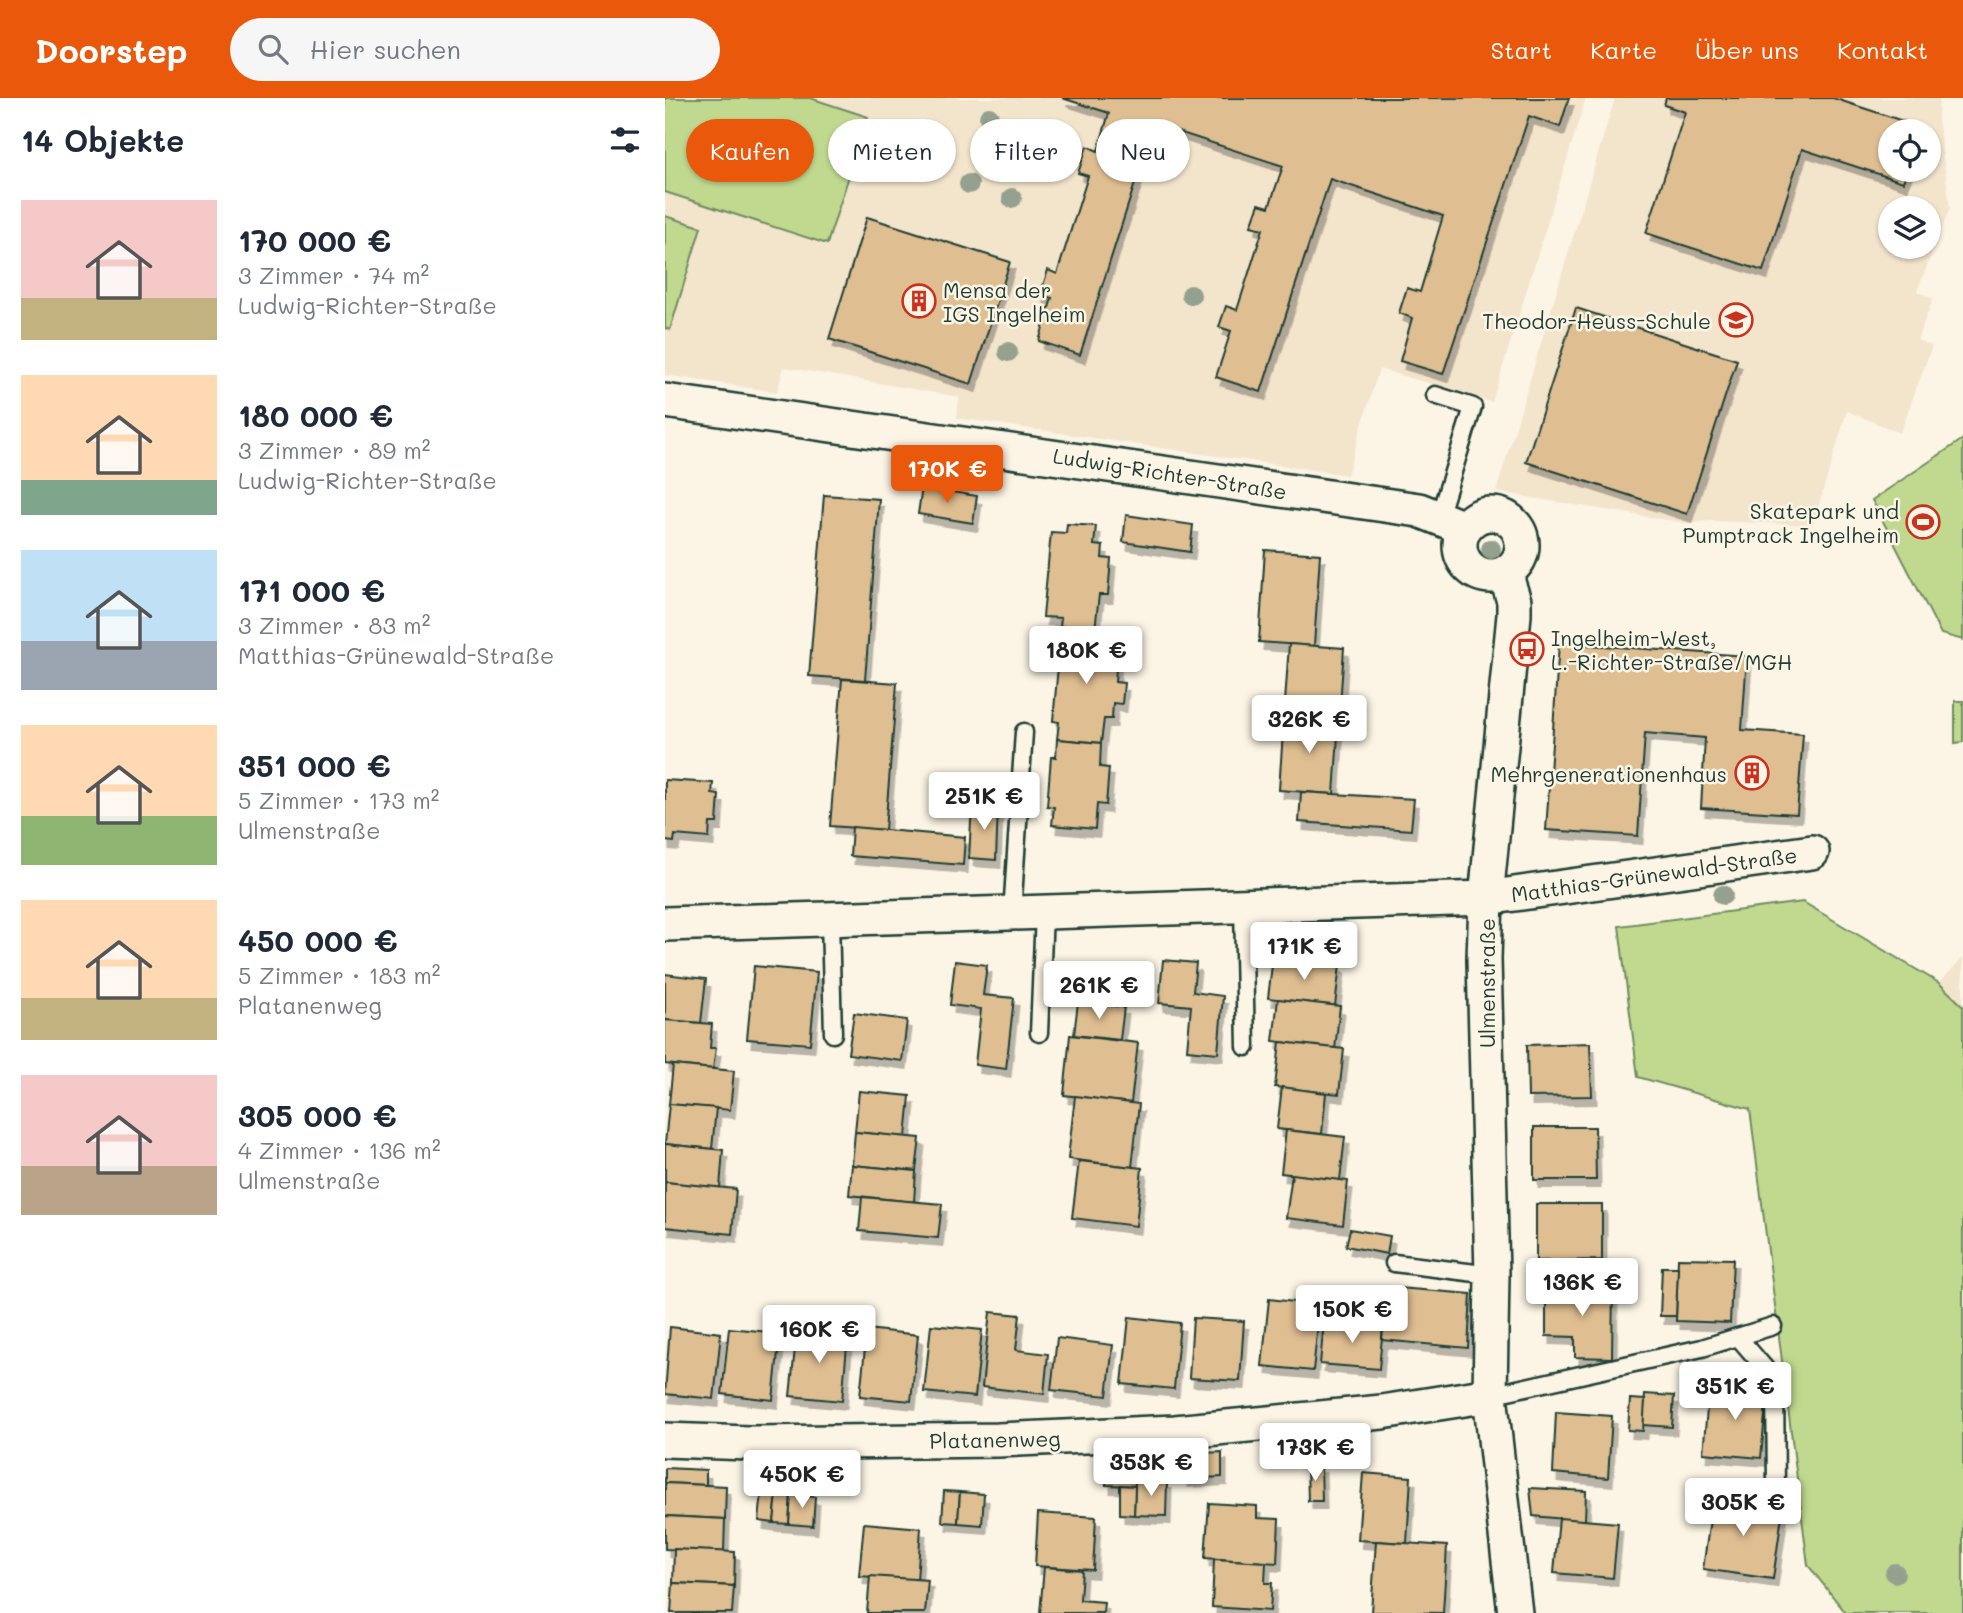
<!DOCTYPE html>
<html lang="de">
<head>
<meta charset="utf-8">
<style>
	body { margin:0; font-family:Mali,sans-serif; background:#f6f6f7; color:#1f2937; height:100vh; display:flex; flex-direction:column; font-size:26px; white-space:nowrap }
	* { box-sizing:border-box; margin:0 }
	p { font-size:23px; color:#747a83 }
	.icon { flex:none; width:38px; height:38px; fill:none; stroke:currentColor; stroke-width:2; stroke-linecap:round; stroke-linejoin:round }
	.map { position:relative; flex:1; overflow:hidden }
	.panel { display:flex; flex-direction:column; background:#fff; width:665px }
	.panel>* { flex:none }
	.hud { position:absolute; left:21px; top:21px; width:665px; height:63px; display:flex; gap:14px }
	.controls { position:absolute; left:1213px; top:21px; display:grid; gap:14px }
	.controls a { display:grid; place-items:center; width:63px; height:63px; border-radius:50%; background:#fff; box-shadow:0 2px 5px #0004; font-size:35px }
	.price { position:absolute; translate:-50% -60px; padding:0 16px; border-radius:7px; background:#fff; color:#222; font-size:23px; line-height:46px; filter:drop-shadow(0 2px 4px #0008) }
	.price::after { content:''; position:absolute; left:50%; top:42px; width:21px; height:16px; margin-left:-10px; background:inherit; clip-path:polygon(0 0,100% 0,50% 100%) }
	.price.current { background:#ea580c; color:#fff }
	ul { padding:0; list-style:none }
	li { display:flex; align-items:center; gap:21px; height:175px; padding:0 21px }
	li span { display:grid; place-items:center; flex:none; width:196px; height:140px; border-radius:0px; color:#555 }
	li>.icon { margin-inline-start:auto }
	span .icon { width:84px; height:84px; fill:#fffc; stroke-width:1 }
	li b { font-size:30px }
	h2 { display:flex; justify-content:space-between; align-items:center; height:84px; padding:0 21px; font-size:30px }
	.tag { padding:0 24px; border-radius:32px; background:#fff; box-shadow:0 2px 5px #0004; font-size:24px; line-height:63px }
	.tag.current { background:#ea580c; color:#fff }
	header { display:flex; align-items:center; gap:42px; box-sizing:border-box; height:98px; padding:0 35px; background:#ea580c; color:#fff }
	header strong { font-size:33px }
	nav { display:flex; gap:38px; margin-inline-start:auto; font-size:24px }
	.search { width:490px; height:63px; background:#f6f6f7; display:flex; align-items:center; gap:18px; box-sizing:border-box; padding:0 24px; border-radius:38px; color:#747a83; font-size:26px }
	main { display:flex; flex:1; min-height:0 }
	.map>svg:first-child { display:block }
	.built { fill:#f3e4cc; fill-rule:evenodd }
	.green { fill:#c0d98f; stroke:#708b62; stroke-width:2 }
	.building { fill:#dfbe91; stroke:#1f3d34; stroke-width:2; filter:url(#shadow) }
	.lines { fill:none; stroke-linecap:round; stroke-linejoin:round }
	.lane-casing { stroke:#1f3d34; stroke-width:21 }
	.street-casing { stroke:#1f3d34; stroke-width:38 }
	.lane { stroke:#fcf5e5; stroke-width:16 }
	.street { stroke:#fcf5e5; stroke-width:33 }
	.tree { fill:#94a18e }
	.labels { text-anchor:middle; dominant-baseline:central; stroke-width:5; stroke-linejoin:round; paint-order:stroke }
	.poi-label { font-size:21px; fill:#1f3d34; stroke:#fcf5e5; text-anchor:end }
	.street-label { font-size:21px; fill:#1f3d34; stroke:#fcf5e5 }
</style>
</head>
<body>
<header>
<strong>Doorstep</strong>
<div class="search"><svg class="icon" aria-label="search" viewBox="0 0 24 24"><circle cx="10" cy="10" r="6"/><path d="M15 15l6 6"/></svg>Hier suchen</div>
<nav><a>Start</a><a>Karte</a><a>Über uns</a><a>Kontakt</a></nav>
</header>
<main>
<section class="panel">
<h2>14 Objekte<svg class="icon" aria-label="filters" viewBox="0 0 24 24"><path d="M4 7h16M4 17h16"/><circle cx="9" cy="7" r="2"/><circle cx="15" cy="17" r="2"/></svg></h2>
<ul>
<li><span style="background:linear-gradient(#f6c9c9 70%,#c2b280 0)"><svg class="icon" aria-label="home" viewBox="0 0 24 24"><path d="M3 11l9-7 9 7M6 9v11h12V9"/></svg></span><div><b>170 000 €</b><p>3 Zimmer · 74 m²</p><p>Ludwig-Richter-Straße</p></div></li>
<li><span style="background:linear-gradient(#ffd9b3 75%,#7fa58c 0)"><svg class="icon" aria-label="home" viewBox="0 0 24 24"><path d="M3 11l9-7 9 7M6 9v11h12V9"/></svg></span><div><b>180 000 €</b><p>3 Zimmer · 89 m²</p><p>Ludwig-Richter-Straße</p></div></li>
<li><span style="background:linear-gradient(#bfe0f5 65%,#9aa5b1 0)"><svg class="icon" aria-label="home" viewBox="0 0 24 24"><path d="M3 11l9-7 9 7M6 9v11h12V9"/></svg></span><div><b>171 000 €</b><p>3 Zimmer · 83 m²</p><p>Matthias-Grünewald-Straße</p></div></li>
<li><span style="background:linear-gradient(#ffd9b3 65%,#8fb573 0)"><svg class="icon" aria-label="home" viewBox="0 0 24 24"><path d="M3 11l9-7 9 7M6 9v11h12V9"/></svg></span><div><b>351 000 €</b><p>5 Zimmer · 173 m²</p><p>Ulmenstraße</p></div></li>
<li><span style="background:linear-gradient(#ffd9b3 70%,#c2b280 0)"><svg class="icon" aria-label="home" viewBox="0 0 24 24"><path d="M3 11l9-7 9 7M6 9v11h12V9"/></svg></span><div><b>450 000 €</b><p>5 Zimmer · 183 m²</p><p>Platanenweg</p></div></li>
<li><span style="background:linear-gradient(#f6c9c9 65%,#b9a48a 0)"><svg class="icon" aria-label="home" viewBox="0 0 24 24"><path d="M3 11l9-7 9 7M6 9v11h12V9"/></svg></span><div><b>305 000 €</b><p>4 Zimmer · 136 m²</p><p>Ulmenstraße</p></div></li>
</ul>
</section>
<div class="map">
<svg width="1298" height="1515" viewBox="0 0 1298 1515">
	<defs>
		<filter id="shadow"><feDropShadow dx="4.5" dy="8" stdDeviation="0" flood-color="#0004"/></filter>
	</defs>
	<rect width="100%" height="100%" fill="#fcf5e5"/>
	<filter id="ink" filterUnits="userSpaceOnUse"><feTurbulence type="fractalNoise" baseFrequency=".0143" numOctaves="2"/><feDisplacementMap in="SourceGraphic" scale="14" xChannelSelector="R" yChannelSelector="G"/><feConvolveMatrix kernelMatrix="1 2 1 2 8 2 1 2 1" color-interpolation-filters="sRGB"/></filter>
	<g filter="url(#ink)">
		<!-- built -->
		<g class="built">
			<path d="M0 0H921L827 304 714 271 682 377 292 320 294 299 119 269 112 294 0 277Z"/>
			<path d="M950 0H1274L1273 20 1285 110 1252 193 1268 201 1252 242 1267 248 1235 335 1182 313 1148 427 1047 423 1020 425 831 394ZM1225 33H1264V72H1225ZM1225 110H1264V149H1225Z"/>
			<path d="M1298 860V908L1274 885Z"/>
		</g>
		<!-- green -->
		<g class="green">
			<path d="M0 0H145L203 19 162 146 0 94Z"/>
			<path d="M0 118 36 129 5 232 0 230Z"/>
			<path d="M1298 341V542L1276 536 1207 402Z"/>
			<path d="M1290 603H1298V644L1290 645Z"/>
			<path d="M1138 804 1274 885 1298 908V1515H1181L1143 1467 1085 1011 973 979 954 828Z"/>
		</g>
		<!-- building -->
		<g class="building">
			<path d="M397 0H904L895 29 864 18 778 276 735 263 747 220 734 215 742 190 755 194 778 118 665 81 596 294 551 279 566 233 554 229 561 208 572 212 598 131 586 128 594 106 604 109 618 68 489 26 415 257 374 243 387 200 375 197 383 172 392 176 423 78 413 75 422 48 433 53 444 15Z"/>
			<path d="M1001 0H1168L1256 29 1255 33H1225V72H1242L1238 84 1137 51 1098 173 981 135 1020 14 999 7Z"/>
			<path d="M202 119 345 164 306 286 164 241Z"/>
			<path d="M911 210 1072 262 1022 416 861 364Z"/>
			<path d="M257 389 312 398 308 425 253 416Z"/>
			<path d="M159 397 214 401 200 582 144 578Z"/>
			<path d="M461 417 528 427 525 454 458 444Z"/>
			<path d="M402 426 431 428 429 447 438 448 437 460 446 461 443 497H434L430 532 395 528 396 520 378 519 386 434 401 435Z"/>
			<path d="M600 452 655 456 649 548 594 544Z"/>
			<path d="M404 529 445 533 443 557 452 558 450 584 459 585 457 606 448 605 447 621H439L436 645 392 641 394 624 388 623 395 546 402 547Z"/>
			<path d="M894 545 1082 558 1077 632 1138 636 1132 716 1036 710 1040 640 980 635 973 738 881 732Z"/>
			<path d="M624 546 679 550 674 623 619 619Z"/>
			<path d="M177 581 232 585 220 732 165 728Z"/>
			<path d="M619 619 674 623 669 696 614 692Z"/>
			<path d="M392 641 436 645 435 669 444 670 441 707 432 706 430 731 387 727 389 709 382 708 386 659H391Z"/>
			<path d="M0 682 48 685 47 696 54 697 52 725H45L44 740 10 737 9 744 0 743Z"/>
			<path d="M636 694 749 701 746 732 634 724Z"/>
			<path d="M307 705 333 707 331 762 304 760Z"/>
			<path d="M187 729 300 739 298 767 185 758Z"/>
			<path d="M608 859 675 867 670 908 603 900Z"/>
			<path d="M498 862 531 865 528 894 558 898 553 955 522 952 526 908 494 905Z"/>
			<path d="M290 863 322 867 318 897 349 900 341 971 310 967 316 911 285 907Z"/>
			<path d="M89 868 152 874 145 946 82 941Z"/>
			<path d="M0 876 41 881 36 925 0 922Z"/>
			<path d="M613 901 675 908 670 951 608 943Z"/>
			<path d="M413 904 459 909 455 942 409 937Z"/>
			<path d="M189 915 242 922 237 963 183 956Z"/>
			<path d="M0 922 47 926 45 950H51L48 971 0 966Z"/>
			<path d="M405 937 473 945 466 1005 399 997Z"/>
			<path d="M615 944 679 951 674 996 610 989Z"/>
			<path d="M925 945 927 998 863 999 862 947Z"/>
			<path d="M8 967 69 973 65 1012 4 1006Z"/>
			<path d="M617 989 661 995 657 1036 612 1031Z"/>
			<path d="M194 993 245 998 241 1039 190 1034Z"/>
			<path d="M410 998 474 1006 467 1069 403 1061Z"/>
			<path d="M4 1006 51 1010 47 1051 0 1046Z"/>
			<path d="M869 1029H930L931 1082H869Z"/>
			<path d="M621 1032 680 1039 675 1082 616 1075Z"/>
			<path d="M190 1034 255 1040 251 1073 187 1067Z"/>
			<path d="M0 1046 58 1052 55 1090 0 1084Z"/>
			<path d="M414 1063 477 1070 471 1128 407 1120Z"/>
			<path d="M187 1067 251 1073 249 1104 184 1097Z"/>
			<path d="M627 1076 683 1083 678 1127 621 1120Z"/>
			<path d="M0 1084 71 1091 67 1136 0 1129Z"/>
			<path d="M197 1099 277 1106 273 1140 194 1133Z"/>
			<path d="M871 1106H937V1162L871 1163Z"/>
			<path d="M685 1131 725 1138 722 1156 681 1148Z"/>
			<path d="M1013 1160 1068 1161 1065 1225 1011 1223Z"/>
			<path d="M997 1169H1013L1011 1218H995Z"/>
			<path d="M881 1188H948L947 1260 910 1259V1239L881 1238Z"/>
			<path d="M721 1189 806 1196 803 1250 717 1242Z"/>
			<path d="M604 1201 655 1207 648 1273 597 1268Z"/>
			<path d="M325 1214 355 1217 351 1252 383 1256 379 1296 317 1289Z"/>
			<path d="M464 1219 515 1225 509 1291 457 1286Z"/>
			<path d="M528 1220 579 1223 575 1283 524 1280Z"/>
			<path d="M659 1223 718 1228 714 1271 655 1266Z"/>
			<path d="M266 1227 317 1232 310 1299 259 1294Z"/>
			<path d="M5 1229 56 1235 49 1301 0 1296Z"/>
			<path d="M64 1230 115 1235 108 1302 57 1296Z"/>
			<path d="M132 1231 183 1237 177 1303 125 1298Z"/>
			<path d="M202 1231 253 1237 246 1303 195 1298Z"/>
			<path d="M392 1240 448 1247 442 1298 386 1292Z"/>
			<path d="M1044 1289 1102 1294 1096 1360 1038 1355Z"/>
			<path d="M980 1296 1009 1298 1007 1329 978 1327Z"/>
			<path d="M965 1301 980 1302 978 1333 963 1332Z"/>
			<path d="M891 1314 947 1318 943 1380 888 1375Z"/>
			<path d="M557 1354V1379L519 1381 517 1356Z"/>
			<path d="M441 1362H471L470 1388 441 1387Z"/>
			<path d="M656 1367 657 1403H643L642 1368Z"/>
			<path d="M0 1370 41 1372V1387L0 1385Z"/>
			<path d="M698 1375 746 1379 742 1445 693 1442Z"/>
			<path d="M470 1382 502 1383 501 1418 469 1417Z"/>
			<path d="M0 1385 61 1388 60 1421 0 1418Z"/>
			<path d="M455 1387 470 1388 469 1417 455 1416Z"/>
			<path d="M865 1390 921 1393 920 1423 868 1418Z"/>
			<path d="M279 1393 295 1394 293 1425 277 1424Z"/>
			<path d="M97 1394 112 1395 109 1425 94 1423Z"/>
			<path d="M295 1394 319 1396 317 1427 293 1425Z"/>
			<path d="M112 1395 126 1397 124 1426 109 1425Z"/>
			<path d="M126 1397 150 1399 148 1428 124 1426Z"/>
			<path d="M1048 1400 1118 1410 1108 1481 1038 1471Z"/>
			<path d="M544 1405 592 1408V1420L614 1421 612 1465 540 1460Z"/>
			<path d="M373 1415 431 1419 428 1472 370 1468Z"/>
			<path d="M0 1418 60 1421 59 1454 0 1451Z"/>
			<path d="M894 1420 953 1425 948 1480 889 1475Z"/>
			<path d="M199 1425 256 1430 252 1482 194 1478Z"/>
			<path d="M711 1443 782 1448 778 1515 706 1514Z"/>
			<path d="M9 1451 70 1454 69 1488 8 1485Z"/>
			<path d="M549 1461 601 1464 600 1485H607L605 1513 547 1509Z"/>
			<path d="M379 1469 417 1472 415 1502 439 1504 438 1515H375Z"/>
			<path d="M205 1478 263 1482 260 1515H202Z"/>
			<path d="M8 1485 69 1488 67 1515H6Z"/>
		</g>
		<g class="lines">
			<defs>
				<g id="lane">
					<path d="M770 297 808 309 774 419"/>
					<path d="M578 808 581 949"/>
					<path d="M347 816 359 634"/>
					<path d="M165 822 168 936"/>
					<path d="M374 935 379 815"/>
					<path d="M729 1165 827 1177"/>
					<path d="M1073 1239 1110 1282 1111 1391"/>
					<path d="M825 1297 1037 1250 1108 1228"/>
				</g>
				<g id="street">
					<path d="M0 303 754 412 799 430"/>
					<circle cx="826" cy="447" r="31"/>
					<path d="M840 475 849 503V517L821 800 819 861 827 1177 825 1297 850 1515"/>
					<path d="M0 826 821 800 1147 754"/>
					<path d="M0 1342 84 1345 333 1342 510 1334 717 1314 825 1297"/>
				</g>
			</defs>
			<!-- lane casing -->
			<use href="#lane" class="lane-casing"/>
			<!-- street casing -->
			<use href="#street" class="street-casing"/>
			<!-- lane -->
			<use href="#lane" class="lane"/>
			<!-- street -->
			<use href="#street" class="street"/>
		</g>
		<!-- trees -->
		<g class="tree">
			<circle cx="324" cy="19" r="10"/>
			<circle cx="367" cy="33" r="10"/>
			<circle cx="304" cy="86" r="10"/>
			<circle cx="347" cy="100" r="10"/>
			<circle cx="526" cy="197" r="10"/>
			<circle cx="343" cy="254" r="10"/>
			<circle cx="826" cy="451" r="10"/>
			<circle cx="1058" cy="797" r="10"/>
			<circle cx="1230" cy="1475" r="10"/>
		</g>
	</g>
	<!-- icons -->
	<defs>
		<symbol id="building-ring" viewBox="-11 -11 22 22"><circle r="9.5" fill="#fcf5e5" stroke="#c8321e" stroke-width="1.5"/><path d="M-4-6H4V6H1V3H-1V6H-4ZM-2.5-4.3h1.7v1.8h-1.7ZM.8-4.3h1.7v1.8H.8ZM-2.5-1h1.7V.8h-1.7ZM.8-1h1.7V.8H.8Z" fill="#c8321e"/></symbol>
		<symbol id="school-ring" viewBox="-11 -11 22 22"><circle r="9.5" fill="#fcf5e5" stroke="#c8321e" stroke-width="1.5"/><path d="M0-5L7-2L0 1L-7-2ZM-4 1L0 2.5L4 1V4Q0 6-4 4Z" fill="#c8321e"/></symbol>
		<symbol id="stadium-ring" viewBox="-11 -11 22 22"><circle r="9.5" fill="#fcf5e5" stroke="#c8321e" stroke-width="1.5"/><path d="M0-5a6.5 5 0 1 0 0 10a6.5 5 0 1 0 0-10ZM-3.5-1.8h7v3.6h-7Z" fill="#c8321e"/></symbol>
		<symbol id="bus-ring" viewBox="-11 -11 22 22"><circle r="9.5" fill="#fcf5e5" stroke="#c8321e" stroke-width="1.5"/><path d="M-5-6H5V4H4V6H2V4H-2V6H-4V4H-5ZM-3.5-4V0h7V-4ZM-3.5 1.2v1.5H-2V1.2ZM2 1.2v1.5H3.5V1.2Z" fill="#c8321e"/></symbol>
	</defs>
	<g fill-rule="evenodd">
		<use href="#building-ring" x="235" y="184" width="38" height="38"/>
		<use href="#school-ring" x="1052" y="203" width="38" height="38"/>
		<use href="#stadium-ring" x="1239" y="405" width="38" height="38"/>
		<use href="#bus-ring" x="843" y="532" width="38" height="38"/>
		<use href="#building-ring" x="1068" y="656" width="38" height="38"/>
	</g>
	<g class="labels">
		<!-- poi labels -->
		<g class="poi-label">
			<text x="278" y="191" text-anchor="start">Mensa der<tspan x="278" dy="24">IGS Ingelheim</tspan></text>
			<text x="1046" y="222">Theodor-Heuss-Schule</text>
			<text x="1234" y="412">Skatepark und<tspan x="1234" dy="24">Pumptrack Ingelheim</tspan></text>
			<text x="886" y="539" text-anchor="start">Ingelheim-West,<tspan x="886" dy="24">L.-Richter-Straße/MGH</tspan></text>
			<text x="1062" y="675">Mehrgenerationenhaus</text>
		</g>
		<!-- street labels -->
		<g class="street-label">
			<text transform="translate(505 375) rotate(9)">Ludwig-Richter-Straße</text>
			<text transform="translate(989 776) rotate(-8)">Matthias-Grünewald-Straße</text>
			<text transform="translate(821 885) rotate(-90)">Ulmenstraße</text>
			<text transform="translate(330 1341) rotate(-1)">Platanenweg</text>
		</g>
	</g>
</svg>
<div class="controls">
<a><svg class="icon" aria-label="locate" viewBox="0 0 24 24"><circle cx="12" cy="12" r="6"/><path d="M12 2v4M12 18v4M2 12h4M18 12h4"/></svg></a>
<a><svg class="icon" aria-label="layers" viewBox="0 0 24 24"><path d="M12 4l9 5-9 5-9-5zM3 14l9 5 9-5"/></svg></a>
</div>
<b class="price current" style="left:282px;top:407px">170K €</b>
<b class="price" style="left:421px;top:588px">180K €</b>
<b class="price" style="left:644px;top:657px">326K €</b>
<b class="price" style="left:319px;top:734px">251K €</b>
<b class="price" style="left:639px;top:884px">171K €</b>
<b class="price" style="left:434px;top:923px">261K €</b>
<b class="price" style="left:917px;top:1220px">136K €</b>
<b class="price" style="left:687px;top:1247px">150K €</b>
<b class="price" style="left:154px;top:1267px">160K €</b>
<b class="price" style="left:1070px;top:1324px">351K €</b>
<b class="price" style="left:650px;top:1385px">173K €</b>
<b class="price" style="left:486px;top:1400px">353K €</b>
<b class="price" style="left:137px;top:1412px">450K €</b>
<b class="price" style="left:1078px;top:1440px">305K €</b>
<div class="hud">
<a class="tag current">Kaufen</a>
<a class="tag">Mieten</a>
<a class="tag">Filter</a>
<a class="tag">Neu</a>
</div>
</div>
</main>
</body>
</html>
